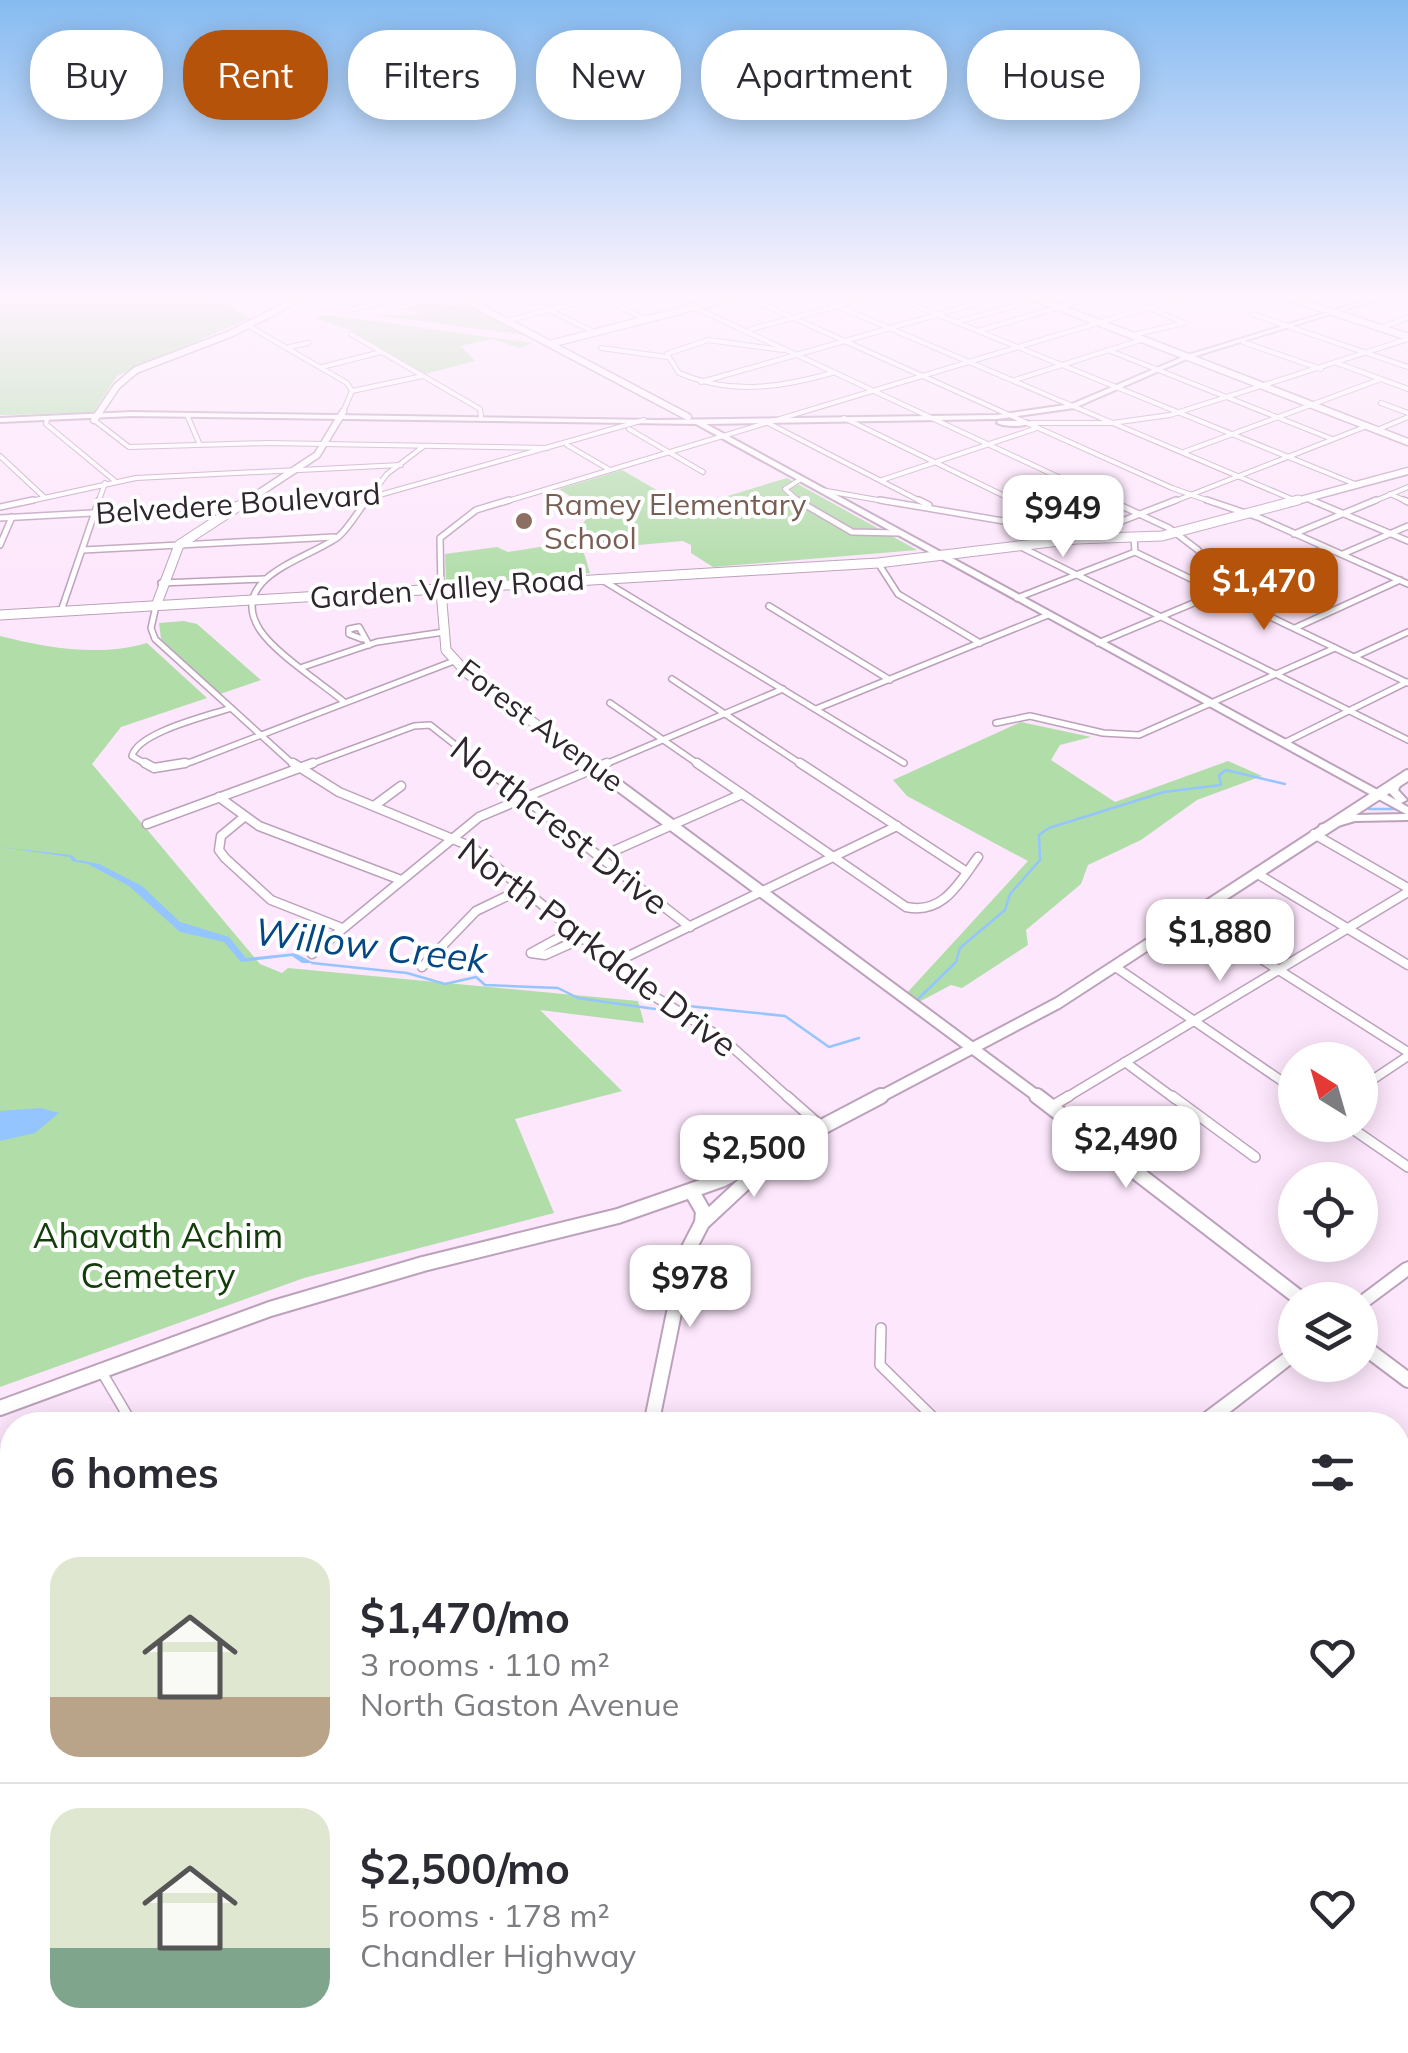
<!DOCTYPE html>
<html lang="en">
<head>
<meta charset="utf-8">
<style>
	body { margin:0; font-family:Mulish,sans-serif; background:#f2f2f3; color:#2b2b33; height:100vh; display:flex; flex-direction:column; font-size:38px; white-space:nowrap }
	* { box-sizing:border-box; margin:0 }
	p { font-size:32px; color:#7c7c81 }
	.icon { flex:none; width:55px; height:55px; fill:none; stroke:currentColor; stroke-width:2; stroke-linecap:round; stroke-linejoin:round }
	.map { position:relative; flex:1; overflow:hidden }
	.panel { position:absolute; left:0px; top:1412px; width:1410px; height:642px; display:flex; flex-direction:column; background:#fff; border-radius:40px 40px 0 0; box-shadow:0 5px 25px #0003 }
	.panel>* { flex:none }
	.top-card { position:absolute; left:30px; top:30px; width:1350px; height:90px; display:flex; gap:20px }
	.needle { width:65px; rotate:323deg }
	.controls { position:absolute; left:1278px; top:1042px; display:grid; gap:20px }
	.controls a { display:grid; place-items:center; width:100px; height:100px; border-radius:50%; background:#fff; box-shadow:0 5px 25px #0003; font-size:50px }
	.price { position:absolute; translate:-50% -85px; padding:0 22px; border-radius:20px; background:#fff; color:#222; font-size:32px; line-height:65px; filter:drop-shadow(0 2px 5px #0008) }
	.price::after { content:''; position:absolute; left:50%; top:60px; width:30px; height:22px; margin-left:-15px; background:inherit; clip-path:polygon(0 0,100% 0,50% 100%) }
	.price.current { background:#b45309; color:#fff }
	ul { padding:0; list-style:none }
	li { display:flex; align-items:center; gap:30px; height:250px; padding:0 50px }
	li+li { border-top:2px solid #e1e1e2 }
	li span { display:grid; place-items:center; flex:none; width:280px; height:200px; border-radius:30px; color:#555 }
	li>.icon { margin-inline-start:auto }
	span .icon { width:120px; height:120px; fill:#fffc; stroke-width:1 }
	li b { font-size:42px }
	h2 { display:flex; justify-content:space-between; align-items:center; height:120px; padding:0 50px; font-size:42px }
	.chip { padding:0 35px; border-radius:40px; background:#fff; box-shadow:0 5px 25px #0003; font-size:35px; line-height:90px }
	.chip.current { background:#b45309; color:#fff }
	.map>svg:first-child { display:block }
	.green { fill:#b1dda9 }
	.water { fill:#94c5fe }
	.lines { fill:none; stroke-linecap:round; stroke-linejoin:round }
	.stream { stroke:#94c5fe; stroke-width:2.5 }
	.street-far4-casing { stroke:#bca1ba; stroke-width:6 }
	.street-far3-casing { stroke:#bca1ba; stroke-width:8 }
	.street-far2-casing { stroke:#bca1ba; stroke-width:11 }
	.street-far1-casing { stroke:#bca1ba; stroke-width:12 }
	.street-casing { stroke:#bca1ba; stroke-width:15 }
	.secondary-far4-casing { stroke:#bca1ba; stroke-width:9 }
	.secondary-far3-casing { stroke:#bca1ba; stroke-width:11 }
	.secondary-far2-casing { stroke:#bca1ba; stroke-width:14 }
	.secondary-far1-casing { stroke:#bca1ba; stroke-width:18 }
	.secondary-casing { stroke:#bca1ba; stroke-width:20 }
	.primary-casing { stroke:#bca1ba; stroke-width:4 }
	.street-far4 { stroke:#fff; stroke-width:4 }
	.street-far3 { stroke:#fff; stroke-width:5 }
	.street-far2 { stroke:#fff; stroke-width:8 }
	.street-far1 { stroke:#fff; stroke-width:9 }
	.street { stroke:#fff; stroke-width:11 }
	.secondary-far4 { stroke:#fff; stroke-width:6 }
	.secondary-far3 { stroke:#fff; stroke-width:9 }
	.secondary-far2 { stroke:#fff; stroke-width:10 }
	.secondary-far1 { stroke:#fff; stroke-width:14 }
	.secondary { stroke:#fff; stroke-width:16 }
	.primary { fill:#fff; fill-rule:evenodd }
	.education-dot { fill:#8d6e63; stroke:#fff; stroke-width:4 }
	.labels { text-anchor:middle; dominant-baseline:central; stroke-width:8; stroke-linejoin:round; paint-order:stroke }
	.far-street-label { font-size:30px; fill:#2f252f; stroke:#fff }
	.far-education-label { font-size:30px; fill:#785e54; stroke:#fff; text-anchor:start }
	.street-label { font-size:35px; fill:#2f252f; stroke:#fff }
	.park-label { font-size:35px; fill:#133e0c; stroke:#fff }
	.water-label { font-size:38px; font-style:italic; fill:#044785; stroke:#fff }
</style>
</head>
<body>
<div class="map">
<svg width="1408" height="2053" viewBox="0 0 1408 2053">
	<rect width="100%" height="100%" fill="#fde7fc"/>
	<!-- green -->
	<g class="green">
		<path d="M0 294H206L250 318 117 376 93 413 0 415Z"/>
		<path d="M435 301 448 307 465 303 525 335 375 315H415L421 311 397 310Z"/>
		<path d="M327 315 532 343 520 348 492 339 461 346 475 361 425 374 351 330 316 318Z"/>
		<path d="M622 470 688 508 787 478 917 550 713 567 691 553V545L683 541 583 550 590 573 446 584 445 554 497 547 508 552 577 541 579 528 593 511 559 489Z"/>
		<path d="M184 621 197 624 261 680 220 694 161 639 159 623Z"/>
		<path d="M0 636C48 648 99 657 147 643L207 698 121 727 92 764 260 964 282 973 288 968 638 1001 644 1023 540 1010 622 1091 515 1119 554 1213 304 1278 0 1387Z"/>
		<path d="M1021 722 1091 737 1060 745 1051 760 1115 802 1228 761 1262 776 1197 800 1141 840 1088 865 1081 884 1026 930 1028 945 962 988 951 985 917 1003 906 994 1028 861 907 796 893 780Z"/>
		<path d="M1105 2042H1219V2043L1196 2053H1099Z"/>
	</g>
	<!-- water -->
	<g class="water">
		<path d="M0 847 71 855 78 861 80 860 99 864 142 886 180 922 229 937 246 958 295 953 314 963H302L292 956 241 962 224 942 180 932 129 886 88 864 72 861 70 857Z"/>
		<path d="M41 1108 59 1113 35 1133 0 1141V1111Z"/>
	</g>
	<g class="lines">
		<!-- stream -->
		<g class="stream">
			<path d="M1369 809H1398"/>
			<path d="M312 963 407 973 445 984 476 977 485 985 558 988 578 998 655 1009"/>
			<path d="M916 1001 956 962 960 948 1005 910 1010 894 1040 860 1039 835 1049 828 1164 792 1221 785 1219 775 1226 770 1285 784"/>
			<path d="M688 1006 785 1016 829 1047 859 1038"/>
		</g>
		<defs>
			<g id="street-far4">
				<path d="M257 294 284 303"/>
				<path d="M516 294 594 332"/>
				<path d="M666 294 1114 503"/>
				<path d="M740 294 1172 488 1215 503"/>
				<path d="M809 294 1294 500"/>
				<path d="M887 294 1355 484"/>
				<path d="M956 294 979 303"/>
				<path d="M1392 294 1408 299"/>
				<path d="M600 297 645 319"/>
				<path d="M466 299 487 294"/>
				<path d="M1294 299 1313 294"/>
				<path d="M349 310 417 294"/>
				<path d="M1252 314 1408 367"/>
				<path d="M506 321 612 294"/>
				<path d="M957 322 1039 299"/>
				<path d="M247 325 347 383 352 391 343 412"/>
				<path d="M1380 328 1408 318"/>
				<path d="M751 329 882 294"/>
				<path d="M978 331 1103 294"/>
				<path d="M351 334 480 409 481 417"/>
				<path d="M1133 335 1184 323 1150 308"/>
				<path d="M1243 342 1321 369"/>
				<path d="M289 347 308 343"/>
				<path d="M601 348 667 357"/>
				<path d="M783 350 708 340 667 354 679 373C731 395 779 388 832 373"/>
				<path d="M1108 350 1332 439"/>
				<path d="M1337 363 1408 389"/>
				<path d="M322 367 381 352"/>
				<path d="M1015 380 1144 339"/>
				<path d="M701 382 1010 294"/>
				<path d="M352 391 423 376"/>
				<path d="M1381 403 1408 413"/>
				<path d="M187 415 200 445"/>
				<path d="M844 418 1019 503"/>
				<path d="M47 419 46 424 115 481"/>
				<path d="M94 420 129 447 267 443 547 448"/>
				<path d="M768 423 924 503"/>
				<path d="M1031 423H1112L1170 415 1408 339"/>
				<path d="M629 429 703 472"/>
				<path d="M1377 430 1408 417"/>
				<path d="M567 445 610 470"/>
				<path d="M1184 452 1381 379"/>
				<path d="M0 456 44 497"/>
				<path d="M882 480 1037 428"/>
				<path d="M821 490 895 503"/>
				<path d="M1390 494 1408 502"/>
				<path d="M1306 498 1317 503"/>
				<path d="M21 503 136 478 401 465"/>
				<path d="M98 503 105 483"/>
				<path d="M285 503 369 498 644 420"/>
				<path d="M365 503 387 474 424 446"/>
				<path d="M501 503 1194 294"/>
				<path d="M801 503 785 489 801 479"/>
				<path d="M1170 503 1367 426"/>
				<path d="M1370 503 1408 487"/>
			</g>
			<g id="street-far3">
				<path d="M797 500 852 532 898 533"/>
				<path d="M880 500 1044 528 1064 525"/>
				<path d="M919 500 929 505"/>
				<path d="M1014 500 1086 535"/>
				<path d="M1109 500 1169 528 1198 550"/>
				<path d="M1207 500 1260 518 1408 584"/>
				<path d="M1311 500 1408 541"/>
				<path d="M1404 500 1408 502"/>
				<path d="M0 507 33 500"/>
				<path d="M0 518 331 500"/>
				<path d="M1294 534 1376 500"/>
				<path d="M1086 535 1176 500"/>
				<path d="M0 545 12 517"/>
				<path d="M1019 546 1408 740"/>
				<path d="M83 550 334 537"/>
				<path d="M1135 552 1408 683"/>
				<path d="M1343 554 1408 526"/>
				<path d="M878 563 898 594 980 643"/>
				<path d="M599 578 904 763"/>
				<path d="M161 583 264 579"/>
				<path d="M441 591 440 538 476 510 509 500"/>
				<path d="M1017 598 1135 552 1134 538"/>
				<path d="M156 606 151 628 155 639 295 766"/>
				<path d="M769 606 890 680"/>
				<path d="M61 611 99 500"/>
				<path d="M1295 628 1400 580"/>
				<path d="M362 639 349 634V629L359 627 369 645"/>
				<path d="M1098 643 1325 548"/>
				<path d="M1354 657 1408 632"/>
				<path d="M303 667 377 642 444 632"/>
				<path d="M672 679 804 766"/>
				<path d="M343 701C320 682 275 653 260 630 226 577 308 559 338 537 349 528 358 511 367 500"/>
				<path d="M610 703 701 766"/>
				<path d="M816 709 1048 615"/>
				<path d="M996 723 1030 716 1103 733 1139 735 1335 648"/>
				<path d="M1284 743 1407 682"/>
				<path d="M149 766 132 756C138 732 208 716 231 708"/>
				<path d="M169 766 191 762 454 661"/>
				<path d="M306 766 414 726 430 725 482 766"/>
				<path d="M601 766 783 689"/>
			</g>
			<g id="street-far2">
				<path d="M145 763 154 768 185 763"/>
				<path d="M293 763 339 792 472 847 652 995 722 1038 790 1099"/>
				<path d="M479 763 690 927"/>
				<path d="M697 763 906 907C943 915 959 883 978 857"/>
				<path d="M800 763 967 872"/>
				<path d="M219 797 259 826 401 880"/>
				<path d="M374 806 401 786"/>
				<path d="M244 817 221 836 219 850 225 858 271 900 342 928"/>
				<path d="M147 824 313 763"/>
				<path d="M1314 834 1408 888"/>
				<path d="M600 857 742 794"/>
				<path d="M1256 873 1408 965"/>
				<path d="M1192 915 1408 1052"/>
				<path d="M573 930 531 953 545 955 583 938"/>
				<path d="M312 954 479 817 607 763"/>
				<path d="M614 963 897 826"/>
				<path d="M1114 966 1295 1090"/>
				<path d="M422 967 476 911 524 888"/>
				<path d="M1125 1062 1175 1099"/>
				<path d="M1360 1088 1408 1056"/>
				<path d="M1064 1099 1408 892"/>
			</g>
			<g id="street-far1">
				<path d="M787 1096 821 1126"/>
				<path d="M1172 1096 1255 1157"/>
				<path d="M1052 1106 1069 1096"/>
				<path d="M1347 1125 1408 1167"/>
				<path d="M881 1328 880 1365 941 1425"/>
				<path d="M100 1369 133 1425"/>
				<path d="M1220 1410 1238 1425"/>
				<path d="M0 1462 12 1486"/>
			</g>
			<g id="street">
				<path d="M1398 1538 1408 1545"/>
				<path d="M1398 1769 1408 1765"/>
				<path d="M0 1796 12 1788"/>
				<path d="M1398 1812 1408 1833"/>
				<path d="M0 1817 12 1845"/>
				<path d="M1398 1977 1408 1972"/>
				<path d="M638 2042 645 2053"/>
				<path d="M892 2042 900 2053"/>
				<path d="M1083 2053 1089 2042"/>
				<path d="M1232 2053 1257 2042"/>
			</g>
			<g id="secondary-far4">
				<path d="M455 294 688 417"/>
				<path d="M1025 294 1408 442"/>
				<path d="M1278 294 1408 337"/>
				<path d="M550 344 746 294"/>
				<path d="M94 420 117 386 136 370 230 334 309 294"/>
				<path d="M244 503 317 455 343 412"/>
				<path d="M1289 503 1408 471"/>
			</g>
			<g id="secondary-far3">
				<path d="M441 591 446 650 467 673 592 766"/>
				<path d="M156 606 179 545 248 500"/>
				<path d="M0 615 878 563 1076 539 1162 536 1298 500"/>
			</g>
			<g id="secondary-far2">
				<path d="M588 763 1041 1099"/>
				<path d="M876 1099 1058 1003 1408 775"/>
			</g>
			<g id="secondary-far1">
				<path d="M1037 1096 1302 1300"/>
				<path d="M692 1192 703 1211 702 1223"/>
				<path d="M1360 1344 1408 1380"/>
				<path d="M0 1408 270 1309 423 1264 618 1216 721 1180 881 1096"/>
				<path d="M651 1425 686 1254 702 1223 761 1168"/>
			</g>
			<path id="secondary" d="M269 2053 275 2042"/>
			<g id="primary">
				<path d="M1387 294H1395L1189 358 1074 408 997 419 706 424 1396 800 1388 791 1393 779 1397 778 1402 781 1398 790 1407 800 1401 803 1408 807V820L1355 821 1324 830 1319 827 1320 825 1354 815 1406 814 696 424 132 416 0 422V418L132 412 656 420 997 415 1072 404 1185 356Z"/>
				<path d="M998 421H1027L1031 423C1023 427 1005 427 997 423Z"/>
				<path d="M1408 1262V1276L1365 1308 1360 1310V1300H1355L1403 1264Z"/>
				<path d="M1295 1347V1361L1213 1425H1193L1195 1420 1290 1349Z"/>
				<path d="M316 2042H343C337 2053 322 2053 309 2053L312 2046Z"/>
			</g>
		</defs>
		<!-- street-far4 casing -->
		<use href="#street-far4" class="street-far4-casing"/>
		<!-- street-far3 casing -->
		<use href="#street-far3" class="street-far3-casing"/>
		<!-- street-far2 casing -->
		<use href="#street-far2" class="street-far2-casing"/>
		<!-- street-far1 casing -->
		<use href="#street-far1" class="street-far1-casing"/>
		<!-- street casing -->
		<use href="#street" class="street-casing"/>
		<!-- secondary-far4 casing -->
		<use href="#secondary-far4" class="secondary-far4-casing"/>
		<!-- secondary-far3 casing -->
		<use href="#secondary-far3" class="secondary-far3-casing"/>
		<!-- secondary-far2 casing -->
		<use href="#secondary-far2" class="secondary-far2-casing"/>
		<!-- secondary-far1 casing -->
		<use href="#secondary-far1" class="secondary-far1-casing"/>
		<!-- secondary casing -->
		<use href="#secondary" class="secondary-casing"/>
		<!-- primary casing -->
		<use href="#primary" class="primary-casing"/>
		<!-- street-far4 -->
		<use href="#street-far4" class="street-far4"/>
		<!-- street-far3 -->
		<use href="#street-far3" class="street-far3"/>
		<!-- street-far2 -->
		<use href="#street-far2" class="street-far2"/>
		<!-- street-far1 -->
		<use href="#street-far1" class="street-far1"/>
		<!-- street -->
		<use href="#street" class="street"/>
		<!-- secondary-far4 -->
		<use href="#secondary-far4" class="secondary-far4"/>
		<!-- secondary-far3 -->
		<use href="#secondary-far3" class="secondary-far3"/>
		<!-- secondary-far2 -->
		<use href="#secondary-far2" class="secondary-far2"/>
		<!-- secondary-far1 -->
		<use href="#secondary-far1" class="secondary-far1"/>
		<!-- secondary -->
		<use href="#secondary" class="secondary"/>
		<!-- primary -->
		<use href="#primary" class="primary"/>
	</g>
	<!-- sky -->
	<linearGradient id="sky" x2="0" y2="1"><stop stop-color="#86bbf1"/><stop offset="0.51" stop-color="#fef4fe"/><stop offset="1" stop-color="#fef4fe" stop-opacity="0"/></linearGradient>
	<rect width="1408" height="581" fill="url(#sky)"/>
	<!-- markers -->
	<circle class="education-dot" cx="524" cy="521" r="10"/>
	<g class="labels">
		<!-- far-street labels -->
		<g class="far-street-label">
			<text transform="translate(238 503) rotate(-4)">Belvedere Boulevard</text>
			<text transform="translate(447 588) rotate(-4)">Garden Valley Road</text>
			<text transform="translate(541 725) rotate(37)">Forest Avenue</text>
		</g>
		<!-- far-education labels -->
		<g class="far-education-label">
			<text x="544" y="504">Ramey Elementary<tspan x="544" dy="34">School</tspan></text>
		</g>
		<!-- street labels -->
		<g class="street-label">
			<text transform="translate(560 825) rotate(38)">Northcrest Drive</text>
			<text transform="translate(598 947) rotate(37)">North Parkdale Drive</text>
		</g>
		<!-- park labels -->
		<g class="park-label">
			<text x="158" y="1235">Ahavath Achim<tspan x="158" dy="40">Cemetery</tspan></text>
		</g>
		<!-- water labels -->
		<g class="water-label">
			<text transform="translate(371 945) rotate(7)">Willow Creek</text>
		</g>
	</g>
</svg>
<div class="controls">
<a><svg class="needle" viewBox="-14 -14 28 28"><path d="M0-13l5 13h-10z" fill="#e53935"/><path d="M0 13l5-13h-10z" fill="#7c7c81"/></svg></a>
<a><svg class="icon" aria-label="locate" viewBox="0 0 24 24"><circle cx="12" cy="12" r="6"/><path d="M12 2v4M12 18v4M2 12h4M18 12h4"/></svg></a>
<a><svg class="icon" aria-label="layers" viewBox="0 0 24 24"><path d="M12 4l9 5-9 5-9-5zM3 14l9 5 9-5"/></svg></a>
</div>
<b class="price" style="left:1063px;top:560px">$949</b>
<b class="price current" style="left:1264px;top:633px">$1,470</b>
<b class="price" style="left:1220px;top:984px">$1,880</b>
<b class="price" style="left:1126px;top:1191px">$2,490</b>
<b class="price" style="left:754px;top:1200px">$2,500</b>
<b class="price" style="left:690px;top:1330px">$978</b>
<div class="top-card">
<a class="chip">Buy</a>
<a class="chip current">Rent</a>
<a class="chip">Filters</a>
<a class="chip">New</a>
<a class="chip">Apartment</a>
<a class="chip">House</a>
</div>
<section class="panel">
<h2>6 homes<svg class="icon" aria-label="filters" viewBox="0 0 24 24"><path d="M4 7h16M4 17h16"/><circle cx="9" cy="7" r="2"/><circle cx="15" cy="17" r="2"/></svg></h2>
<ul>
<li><span style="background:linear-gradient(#dfe7d0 70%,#b9a48a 0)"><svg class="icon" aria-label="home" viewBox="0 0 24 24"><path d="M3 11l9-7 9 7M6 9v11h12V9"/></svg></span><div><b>$1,470/mo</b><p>3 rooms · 110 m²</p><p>North Gaston Avenue</p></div><svg class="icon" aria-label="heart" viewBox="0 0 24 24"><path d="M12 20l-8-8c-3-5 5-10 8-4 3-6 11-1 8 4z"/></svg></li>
<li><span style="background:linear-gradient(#dfe7d0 70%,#7fa58c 0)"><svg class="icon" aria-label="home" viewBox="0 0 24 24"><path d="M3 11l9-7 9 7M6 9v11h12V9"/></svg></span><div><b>$2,500/mo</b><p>5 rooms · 178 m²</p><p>Chandler Highway</p></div><svg class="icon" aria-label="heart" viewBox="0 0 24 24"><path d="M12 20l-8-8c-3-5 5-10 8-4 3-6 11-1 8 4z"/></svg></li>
</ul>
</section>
</div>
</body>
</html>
